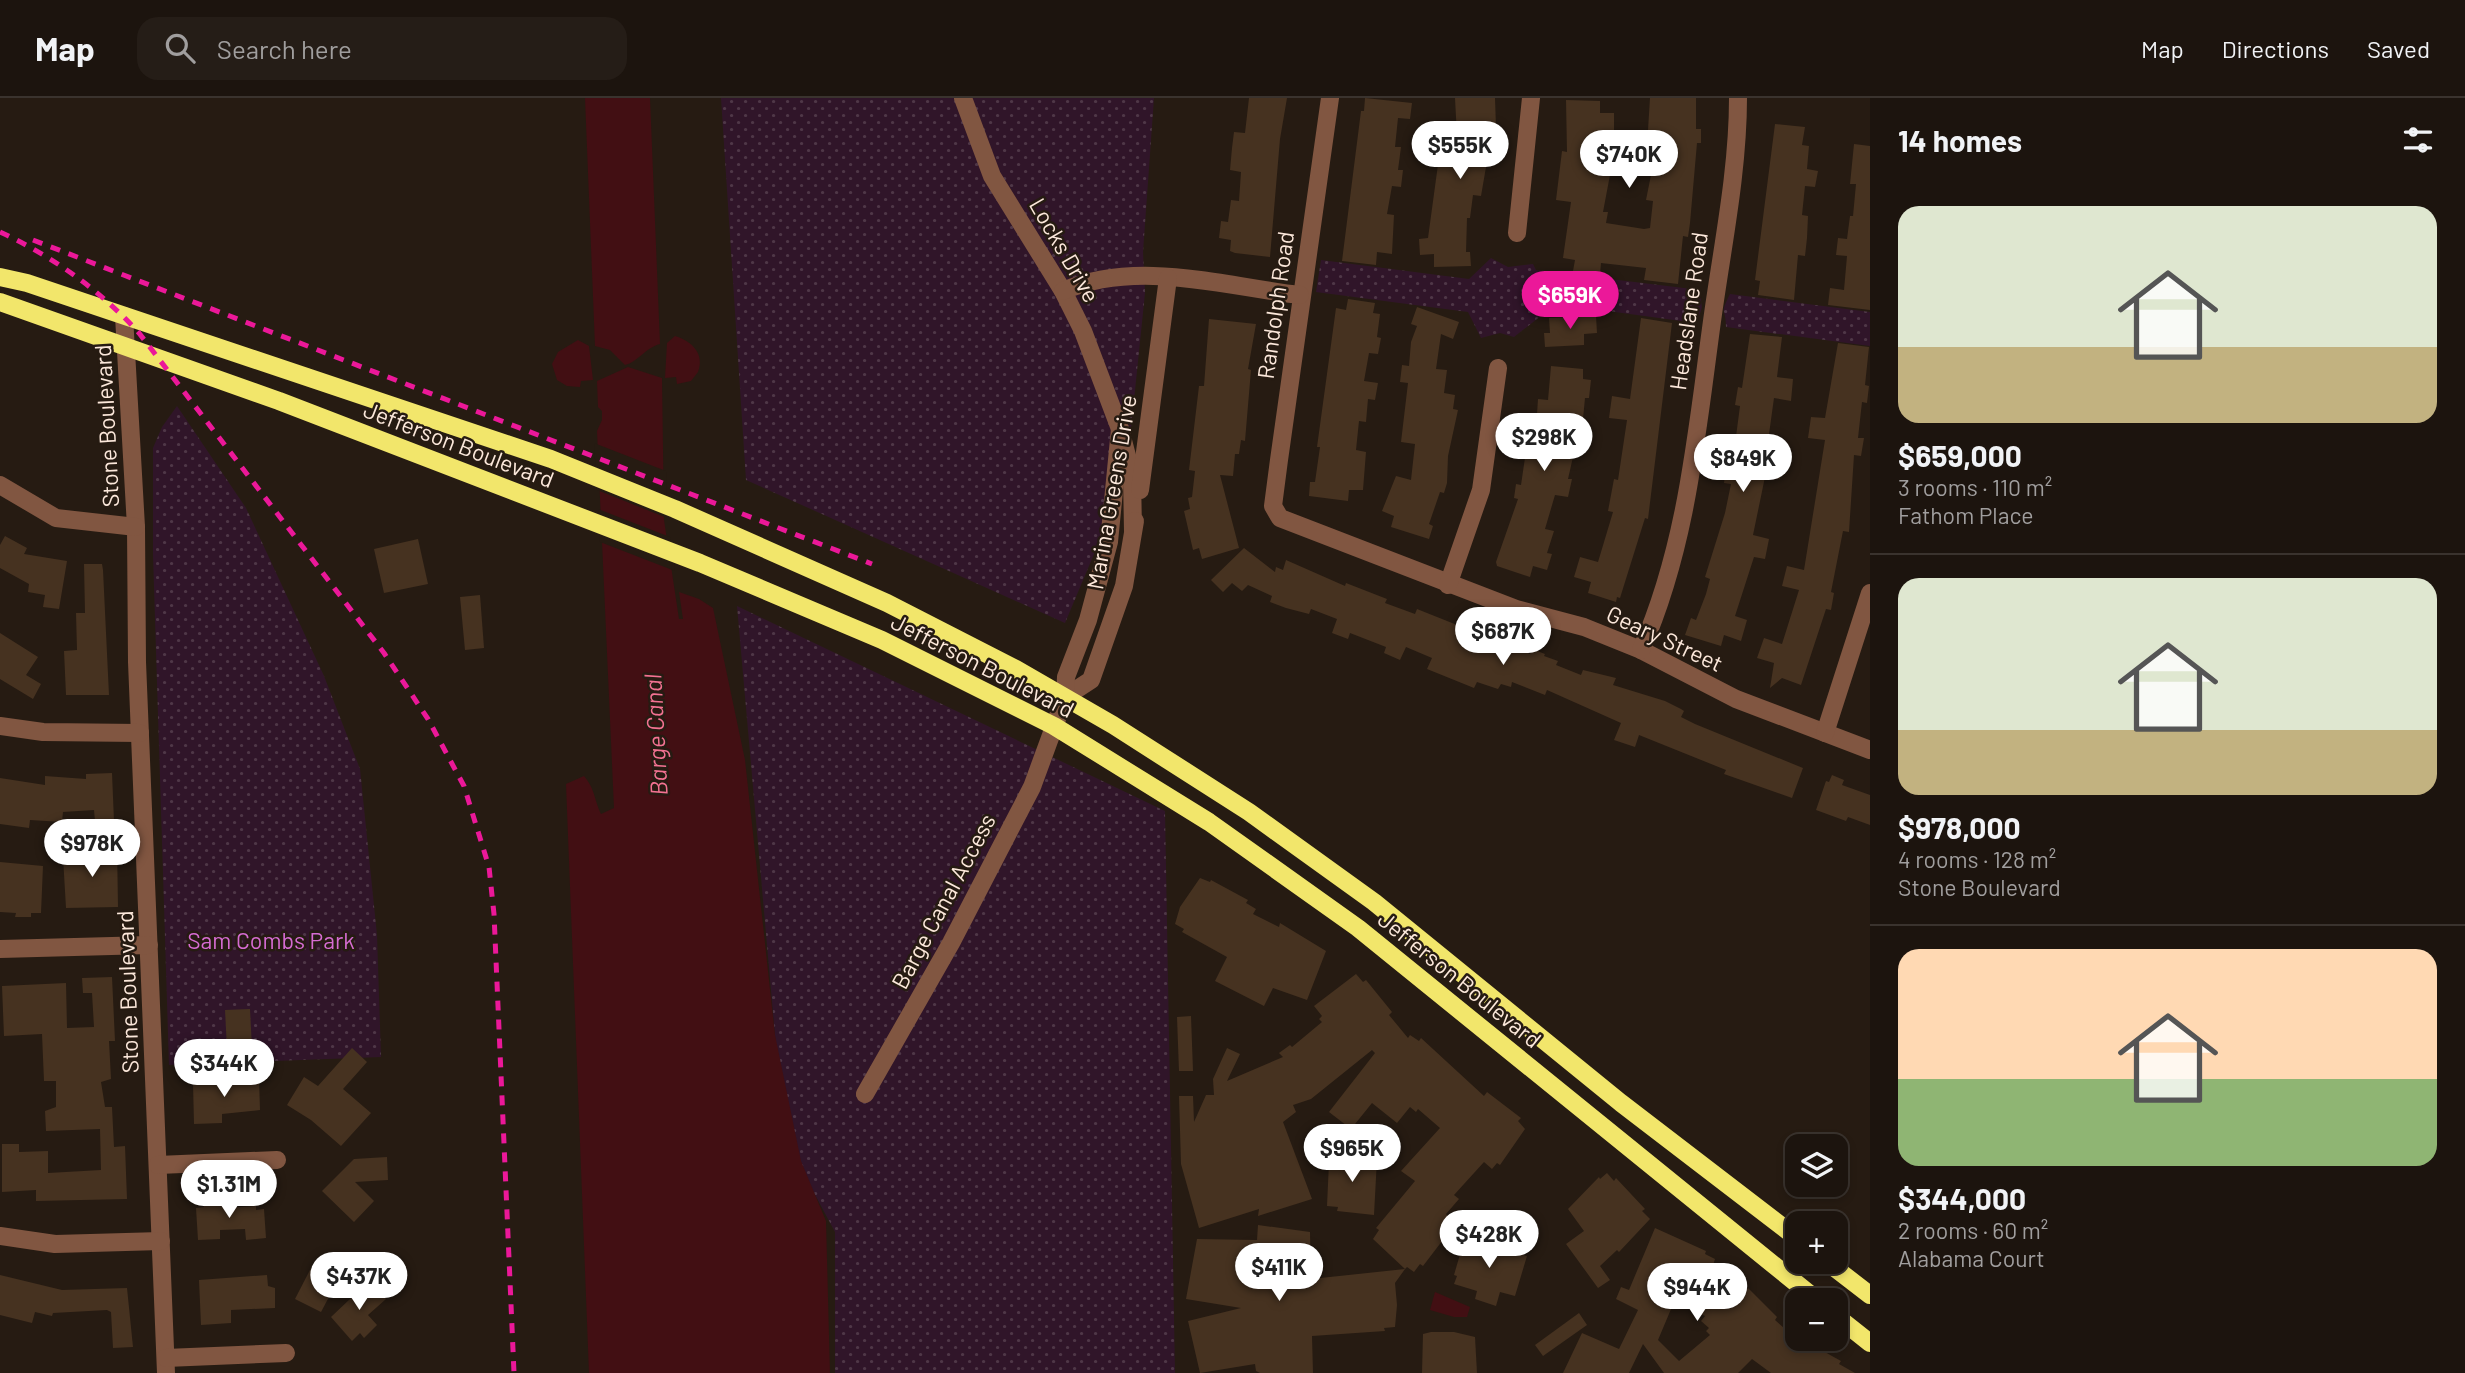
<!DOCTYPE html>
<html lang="en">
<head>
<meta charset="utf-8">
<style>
	body { margin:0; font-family:Barlow,sans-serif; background:#251d17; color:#f1f3f6; height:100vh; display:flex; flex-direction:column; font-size:26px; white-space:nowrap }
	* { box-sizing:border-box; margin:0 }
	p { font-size:23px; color:#a09e9e }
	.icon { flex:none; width:38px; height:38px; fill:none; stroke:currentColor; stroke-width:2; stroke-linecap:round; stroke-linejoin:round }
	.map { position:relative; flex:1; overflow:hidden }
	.side { display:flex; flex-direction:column; background:#1c140e; width:595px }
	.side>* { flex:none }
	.fabs { position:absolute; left:1785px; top:1036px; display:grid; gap:14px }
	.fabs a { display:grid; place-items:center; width:63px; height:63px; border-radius:14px; background:#1c140e; box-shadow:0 4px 10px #0003,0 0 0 2px #3a332e; font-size:35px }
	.price { position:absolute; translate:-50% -60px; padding:0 16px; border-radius:24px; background:#fff; color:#222; font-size:23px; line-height:46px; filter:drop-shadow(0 2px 4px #0008) }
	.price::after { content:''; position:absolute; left:50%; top:42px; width:21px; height:16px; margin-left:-10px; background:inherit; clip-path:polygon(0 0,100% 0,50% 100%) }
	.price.selected { background:#eb1899; color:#fff }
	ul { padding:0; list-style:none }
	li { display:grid; align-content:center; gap:14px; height:371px; padding:0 28px }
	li+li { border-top:2px solid #3a332e }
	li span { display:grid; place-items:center; height:217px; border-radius:21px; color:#555 }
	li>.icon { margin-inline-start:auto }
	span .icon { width:126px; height:126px; fill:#fffc; stroke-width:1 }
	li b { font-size:30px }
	h2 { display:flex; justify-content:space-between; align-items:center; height:84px; padding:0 28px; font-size:30px }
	header { display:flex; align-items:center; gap:42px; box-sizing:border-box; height:98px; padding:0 35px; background:#1c140e; border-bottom:2px solid #3a332e }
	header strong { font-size:33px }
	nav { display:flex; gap:38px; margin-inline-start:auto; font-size:24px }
	.search { width:490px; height:63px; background:#251d17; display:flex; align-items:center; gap:18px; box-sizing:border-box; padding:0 24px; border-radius:21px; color:#a09e9e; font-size:26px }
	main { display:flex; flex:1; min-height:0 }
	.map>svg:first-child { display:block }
	.grass { fill:url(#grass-dots) }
	.water { fill:#420f13 }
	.pier { fill:#261b12 }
	.building { fill:#463220; fill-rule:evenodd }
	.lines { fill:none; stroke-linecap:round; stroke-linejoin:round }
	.minor { stroke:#815641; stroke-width:18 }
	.major { stroke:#f2e66b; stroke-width:18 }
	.rail { stroke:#eb1899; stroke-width:5; stroke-dasharray:10 9; stroke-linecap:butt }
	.labels { text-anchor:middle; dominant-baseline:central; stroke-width:5; stroke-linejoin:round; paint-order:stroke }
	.street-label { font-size:23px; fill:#fce8db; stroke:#261b12 }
	.park-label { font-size:23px; fill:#d66cd2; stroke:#261b12 }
	.water-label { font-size:24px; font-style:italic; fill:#f37292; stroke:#261b12 }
</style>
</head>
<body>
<header>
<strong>Map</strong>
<div class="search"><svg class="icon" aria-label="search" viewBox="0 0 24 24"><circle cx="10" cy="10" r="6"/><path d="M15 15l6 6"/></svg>Search here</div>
<nav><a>Map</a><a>Directions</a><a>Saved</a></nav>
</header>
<main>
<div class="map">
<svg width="1870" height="1275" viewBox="0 0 1870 1275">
	<defs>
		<pattern id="grass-dots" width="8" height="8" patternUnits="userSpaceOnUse" patternTransform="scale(1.75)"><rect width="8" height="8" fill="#301529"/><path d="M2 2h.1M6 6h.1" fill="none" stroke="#4f3747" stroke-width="1.8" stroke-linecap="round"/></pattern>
	</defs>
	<rect width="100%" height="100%" fill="#261b12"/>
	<!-- grass -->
	<g class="grass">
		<path d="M721 0H1154L1143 154 1145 195 1126 380 1065 525 746 382Z"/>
		<path d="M1491 160 1508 169 1533 166 1536 172 1700 192C1701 214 1705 203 1696 225L1556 206 1514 239 1500 235 1481 240 1468 214 1316 194 1321 162 1469 181Z"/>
		<path d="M1730 196 1870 214V248L1726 229C1726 209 1719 218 1730 196Z"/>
		<path d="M177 308 246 410 324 578 360 671 377 837 381 959 169 967 153 457V350L162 329Z"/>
		<path d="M737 508 1165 713 1175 1275H835V1134L784 1039Z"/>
	</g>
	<!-- water -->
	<g class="water">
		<path d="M585 0H650L660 246C645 250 638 264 625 267L610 252 595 248Z"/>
		<path d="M675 238C692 243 705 256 698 274L691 283 677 286 676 279 665 280 667 245Z"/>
		<path d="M578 242 589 248 593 282 581 283 580 289 567 288 557 282 552 266 558 254Z"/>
		<path d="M628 269 662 280 664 422 679 521H683L679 494 699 501 713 510 745 662 775 937 801 1063 826 1123 830 1275H589L566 686 584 678C595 691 594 701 601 716L614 710 597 333 602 322V313L598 309 597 283Z"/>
		<path d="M1435 1194 1470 1209 1467 1219H1454L1430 1212Z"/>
	</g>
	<!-- pier -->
	<g class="pier">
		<path d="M594 345 666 373 667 420 597 392Z"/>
		<path d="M598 411 670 439 675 473 600 444Z"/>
	</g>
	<!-- building -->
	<g class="building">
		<path d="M1249 0H1287L1280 41 1270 159 1235 155 1230 153 1231 142 1219 140 1221 123 1228 124 1231 102 1239 103 1241 74 1230 72 1232 50 1234 34 1245 35Z"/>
		<path d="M1365 0 1412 5 1410 21 1398 20 1395 49H1401L1398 72H1403L1401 89 1392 88 1387 116 1394 117 1392 156 1377 154 1376 167 1342 163 1361 13H1364Z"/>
		<path d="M1455 0H1495L1496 29 1494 46H1490L1481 98 1473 97 1470 120H1467L1466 154H1470L1471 168 1434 169V156L1420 157 1419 141 1428 140 1442 37 1457 38Z"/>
		<path d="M1650 0H1696V31H1701V45H1697L1690 125 1688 139 1683 138 1678 186 1644 182 1646 170 1601 165 1600 176 1573 173 1575 162 1563 160 1571 104 1556 102 1562 53 1567 54 1566 2 1600 3V15H1614V45H1616L1603 114H1608L1606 125 1644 131 1650 130 1653 103 1646 102 1654 62 1660 63 1661 33 1648 32Z"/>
		<path d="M1775 26 1805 29 1802 47 1809 48 1807 71 1818 73 1815 89 1805 88 1802 117 1808 118 1807 140 1805 158 1798 157 1794 202 1758 197 1760 183 1755 182Z"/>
		<path d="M1854 46 1870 48V212L1828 207 1830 190 1844 192 1847 158 1836 157 1838 140 1847 141 1850 118H1853L1856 86H1850Z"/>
		<path d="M1348 201 1375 205 1373 215 1380 216 1377 239 1381 240 1378 256 1369 255 1364 283 1378 285 1375 302 1368 301 1366 324 1359 323 1356 352 1366 354 1363 392H1349L1348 403 1309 398 1310 384H1315L1320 349H1317L1336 210 1346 212Z"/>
		<path d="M1417 209 1459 224 1453 241 1441 236 1436 271 1447 272 1444 295 1455 297 1453 311 1458 312 1448 358 1447 385 1444 395 1440 394 1429 426 1433 428 1429 441 1391 429 1394 418 1382 413 1396 378 1411 382 1415 346 1401 344 1408 285 1400 284 1402 267 1409 268 1411 244 1417 228 1411 226Z"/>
		<path d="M1596 218 1597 235 1584 236V247L1545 249 1544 235H1550L1549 220Z"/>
		<path d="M1641 220 1672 225 1648 421 1645 420 1620 500 1617 499 1616 504 1588 495 1591 484 1574 479 1580 459 1598 464 1613 414 1608 413 1614 381 1618 382 1627 322 1609 320 1612 298 1630 301Z"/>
		<path d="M1209 221 1256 226 1248 271 1251 272 1245 343 1241 342 1239 356H1235L1233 378 1220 377 1239 450 1202 461 1199 450 1193 452 1184 413 1190 411 1188 400 1192 399 1195 373 1189 372 1199 288H1204Z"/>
		<path d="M1750 236 1782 239 1777 279 1793 281 1791 303 1774 300 1766 358 1782 360 1780 381 1765 379 1753 437 1769 441 1765 461 1754 459 1735 518 1747 522 1741 543 1724 537 1721 548 1685 537 1691 520 1696 522 1706 496 1710 481 1705 479 1725 415 1731 386 1724 385 1726 368 1732 369 1740 308 1735 307 1738 289 1742 290Z"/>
		<path d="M1838 245 1869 249 1865 287 1869 288 1867 305 1862 304 1858 340H1864L1861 358 1854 357 1849 434 1843 433 1831 494 1834 495 1831 512 1826 511 1801 587 1782 580 1770 590 1774 565 1757 560 1764 540 1782 546 1799 492 1782 488 1787 468 1804 472 1825 342 1808 340 1811 319 1825 320Z"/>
		<path d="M1551 268 1583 271V281L1591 282 1589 300H1585L1583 321 1569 320 1568 332H1564L1559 357 1573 359 1568 381H1572L1568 399 1555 397 1545 431 1554 433 1547 455 1552 456 1547 472 1533 468 1530 479 1497 468 1496 464 1518 401 1514 400 1516 386 1521 387 1528 339H1531L1532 316H1537L1538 301 1548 302Z"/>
		<path d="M5 438 27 450 24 456 67 463 59 511 43 509 45 497 28 494 29 486 0 470V447Z"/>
		<path d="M418 441 428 486 384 495 374 451Z"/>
		<path d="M1244 450 1275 474 1276 469 1283 472 1286 462 1345 488 1346 485 1387 501 1385 505 1415 516 1417 511 1530 556 1532 551 1545 556 1544 558 1558 563 1556 567 1581 577 1583 572 1616 580 1613 587 1665 603 1681 611 1684 613 1681 619 1695 626 1803 670 1792 700 1724 676 1726 672 1639 637 1635 649 1614 642 1621 625 1547 592 1545 597 1512 584 1511 589 1501 586 1498 591 1477 584 1474 590 1427 571 1432 560 1406 549 1400 562 1384 555 1386 549 1350 535 1348 541 1332 535 1337 521 1311 511 1309 516 1286 510 1270 504 1272 498 1248 487 1242 493 1232 485 1223 494 1211 482Z"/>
		<path d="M84 466H102L103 472 109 597H66L64 553 77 552 76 515H85Z"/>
		<path d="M480 497 484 550 465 552 460 499Z"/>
		<path d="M0 535 38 559 26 577 41 586 33 601 0 581Z"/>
		<path d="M112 675 114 723H95L94 712 63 714 62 724 30 722 29 730 0 726V680L45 687V678L86 681V676Z"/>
		<path d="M1832 677 1844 682 1842 687 1870 697V727L1848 719 1846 723 1816 712 1826 683 1829 684Z"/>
		<path d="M117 747 118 809 66 810 63 759 88 758 87 748Z"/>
		<path d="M0 764 43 768 41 815H31V819H15L16 815 0 814Z"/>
		<path d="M1200 780 1210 784 1211 782 1248 802 1246 805 1256 811 1253 816 1279 829 1280 825 1326 853 1307 902 1273 890 1264 908 1215 883 1227 859 1182 834 1184 831 1175 826 1180 809Z"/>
		<path d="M1356 876 1363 884 1366 882 1392 914 1389 917 1408 940 1410 937 1419 943 1421 940 1484 998 1487 994 1521 1020 1518 1023 1525 1031 1500 1067 1497 1065 1492 1071 1484 1064 1454 1097 1459 1101 1446 1116 1453 1125 1446 1134H1449L1423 1168 1420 1166 1414 1174 1407 1169 1405 1171 1373 1141 1379 1132 1376 1130 1415 1083 1401 1073 1440 1030 1418 1011 1416 1014 1410 1009 1397 1025 1372 1005 1351 1031 1329 1014 1375 955 1372 952 1311 1001 1293 1007 1296 1014 1283 1024 1312 1101 1258 1118 1259 1111 1199 1130 1181 1066 1179 998H1193L1194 1024 1206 997H1214L1213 981 1227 950 1240 956 1227 983 1283 959 1279 955 1290 947 1292 949 1322 924 1319 921 1322 918 1314 908Z"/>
		<path d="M112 879 115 943H109L111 981 101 984 105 1009H112L114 1049 125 1048 127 1101 36 1103V1092L2 1094V1046H19V1054L48 1053V1075L101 1072 100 1031 46 1033 45 1013 56 1009V983H44L42 936 4 938 2 888 66 885 67 930 94 929 92 895H83L82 880Z"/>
		<path d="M250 911 252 950 227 951 225 912Z"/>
		<path d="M1191 918 1193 973H1179L1177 919Z"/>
		<path d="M352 950 367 964 343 991 371 1015 341 1048 311 1022 287 1007 304 979 318 988Z"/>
		<path d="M259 981 260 1012 222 1016V1025L194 1026 193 985Z"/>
		<path d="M1344 1054 1377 1061 1374 1117 1337 1113 1338 1109 1327 1108 1329 1064H1332V1057L1343 1058Z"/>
		<path d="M387 1059 388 1082 355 1084 374 1103 354 1124 322 1093 354 1061Z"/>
		<path d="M1607 1075 1614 1083 1616 1080 1645 1111 1642 1113 1650 1121 1619 1154 1617 1152 1600 1168 1610 1182 1598 1190 1566 1146 1584 1133 1568 1111 1599 1079 1600 1081Z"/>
		<path d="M224 1097 225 1110 256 1108V1112L264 1111 266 1140 246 1142 245 1131 220 1132V1141L198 1142 196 1110 204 1109 203 1098Z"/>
		<path d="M1258 1127 1310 1134 1311 1181 1405 1171 1395 1185 1397 1207 1395 1229 1384 1230 1385 1233 1312 1238 1313 1275H1260L1256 1273 1255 1266 1200 1275 1188 1223 1241 1210 1186 1201 1197 1141 1257 1142Z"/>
		<path d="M1655 1130 1706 1153 1705 1156 1715 1161 1708 1183 1732 1191 1737 1185 1745 1193 1748 1190 1777 1219 1775 1222 1802 1246 1805 1243 1841 1263 1839 1266 1855 1275H1771L1752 1261 1738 1275H1664L1643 1246 1629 1275H1563L1582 1235 1619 1251 1638 1212 1616 1201 1621 1189 1629 1192ZM1674 1204 1705 1218 1701 1223 1709 1230 1706 1233 1710 1237 1679 1263 1658 1242Z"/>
		<path d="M1465 1139 1491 1147 1492 1142 1514 1148 1512 1154 1527 1158 1515 1198 1500 1194 1496 1208 1475 1201 1477 1193 1454 1186 1457 1178 1454 1177Z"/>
		<path d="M311 1170 337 1184 321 1214 295 1201Z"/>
		<path d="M0 1177 62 1192 127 1190 133 1249 113 1250 111 1214 107 1212 53 1215 52 1218 35 1214 32 1225 0 1217Z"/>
		<path d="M267 1177 268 1188 275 1190V1210L231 1212V1225L201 1227 199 1182Z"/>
		<path d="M369 1183 386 1201 368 1217 377 1227 364 1240 360 1235 352 1243 331 1219Z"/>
		<path d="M1579 1215 1587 1227 1543 1258 1535 1247Z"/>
		<path d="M1431 1234H1454L1475 1239 1477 1275H1422L1423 1236Z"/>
	</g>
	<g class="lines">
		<!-- minor -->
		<g class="minor">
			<path d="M963 0 992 78 1063 193 1083 233 1120 331 1132 377 1133 433"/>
			<path d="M1330 0 1279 362 1273 408 1280 420 1516 511 1584 529 1641 552 1736 601 1870 652"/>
			<path d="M1517 135 1531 0"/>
			<path d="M1063 193C1137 161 1223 188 1300 197"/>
			<path d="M124 218 136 429 137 564 166 1275"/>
			<path d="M0 387 56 420 136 429"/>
			<path d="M1140 392 1168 180"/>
			<path d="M1448 487 1481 392 1498 270"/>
			<path d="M1641 552C1688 446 1697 330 1713 216 1723 145 1738 72 1738 0"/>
			<path d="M1065 599 1091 582 1124 488 1135 423"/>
			<path d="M0 628 43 634 140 635"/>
			<path d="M1825 635 1870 495"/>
			<path d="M0 851 149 847"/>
			<path d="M865 996 951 845 1032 689 1065 599 1066 579 1088 522 1109 444 1120 331"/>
			<path d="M158 1067 277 1062"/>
			<path d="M0 1138 55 1146 161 1143"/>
			<path d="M166 1260 286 1255"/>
		</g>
		<!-- major -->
		<g class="major">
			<path d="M0 179 27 185 551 361 675 411 887 505 1016 571 1113 627 1249 714 1374 804 1621 1005 1797 1140"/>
			<path d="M0 204 279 303 700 465 882 542 1054 628 1209 724 1358 830 1817 1202"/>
			<path d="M1827 1164 1870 1197"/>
			<path d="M1836 1218 1870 1245"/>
		</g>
		<!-- rail -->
		<g class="rail">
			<path d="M0 134C52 158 100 192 139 235L384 555 428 621 464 688 489 769 494 816 514 1275"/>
			<path d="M33 142 872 466"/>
		</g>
	</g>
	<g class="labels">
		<!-- street labels -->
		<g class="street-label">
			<text transform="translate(1065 152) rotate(60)">Locks Drive</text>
			<text transform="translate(1275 207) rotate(-82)">Randolph Road</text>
			<text transform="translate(1688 213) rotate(-82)">Headslane Road</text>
			<text transform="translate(106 328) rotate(-93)">Stone Boulevard</text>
			<text transform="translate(459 346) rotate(21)">Jefferson Boulevard</text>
			<text transform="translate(1111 394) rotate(-80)">Marina Greens Drive</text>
			<text transform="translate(1665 540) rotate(25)">Geary Street</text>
			<text transform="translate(983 567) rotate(27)">Jefferson Boulevard</text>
			<text transform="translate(943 803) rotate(-62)">Barge Canal Access</text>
			<text transform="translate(1460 881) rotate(39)">Jefferson Boulevard</text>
			<text transform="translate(127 894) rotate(-92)">Stone Boulevard</text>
		</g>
		<!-- park labels -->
		<g class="park-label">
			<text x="271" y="842">Sam Combs Park</text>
		</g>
		<!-- water labels -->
		<g class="water-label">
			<text transform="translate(655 637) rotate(-93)">Barge Canal</text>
		</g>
	</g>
</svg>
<div class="fabs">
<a><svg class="icon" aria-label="layers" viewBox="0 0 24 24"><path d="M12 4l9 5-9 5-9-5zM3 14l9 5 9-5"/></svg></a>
<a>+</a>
<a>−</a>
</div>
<b class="price" style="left:1460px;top:83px">$555K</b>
<b class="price" style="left:1629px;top:92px">$740K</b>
<b class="price selected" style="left:1570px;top:233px">$659K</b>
<b class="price" style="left:1544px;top:375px">$298K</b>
<b class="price" style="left:1743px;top:396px">$849K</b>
<b class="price" style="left:1503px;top:569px">$687K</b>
<b class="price" style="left:92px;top:781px">$978K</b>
<b class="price" style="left:224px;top:1001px">$344K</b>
<b class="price" style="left:1352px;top:1086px">$965K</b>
<b class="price" style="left:229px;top:1122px">$1.31M</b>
<b class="price" style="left:1489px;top:1172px">$428K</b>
<b class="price" style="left:1279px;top:1205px">$411K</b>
<b class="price" style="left:359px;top:1214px">$437K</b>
<b class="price" style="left:1697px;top:1225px">$944K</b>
</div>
<section class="side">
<h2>14 homes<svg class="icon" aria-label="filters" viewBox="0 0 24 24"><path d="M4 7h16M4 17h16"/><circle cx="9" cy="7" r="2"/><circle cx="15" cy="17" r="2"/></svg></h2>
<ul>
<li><span style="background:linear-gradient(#dfe7d0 65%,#c2b280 0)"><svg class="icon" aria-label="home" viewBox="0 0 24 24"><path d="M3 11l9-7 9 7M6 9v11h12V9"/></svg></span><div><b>$659,000</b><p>3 rooms · 110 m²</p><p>Fathom Place</p></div></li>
<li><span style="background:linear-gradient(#dfe7d0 70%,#c2b280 0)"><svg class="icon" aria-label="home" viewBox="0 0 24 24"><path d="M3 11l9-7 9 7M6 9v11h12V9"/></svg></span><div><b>$978,000</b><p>4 rooms · 128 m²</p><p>Stone Boulevard</p></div></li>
<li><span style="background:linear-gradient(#ffd9b3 60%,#8fb573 0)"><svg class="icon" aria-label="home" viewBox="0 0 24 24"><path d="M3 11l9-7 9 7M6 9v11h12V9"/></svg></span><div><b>$344,000</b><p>2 rooms · 60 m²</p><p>Alabama Court</p></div></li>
</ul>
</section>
</main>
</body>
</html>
